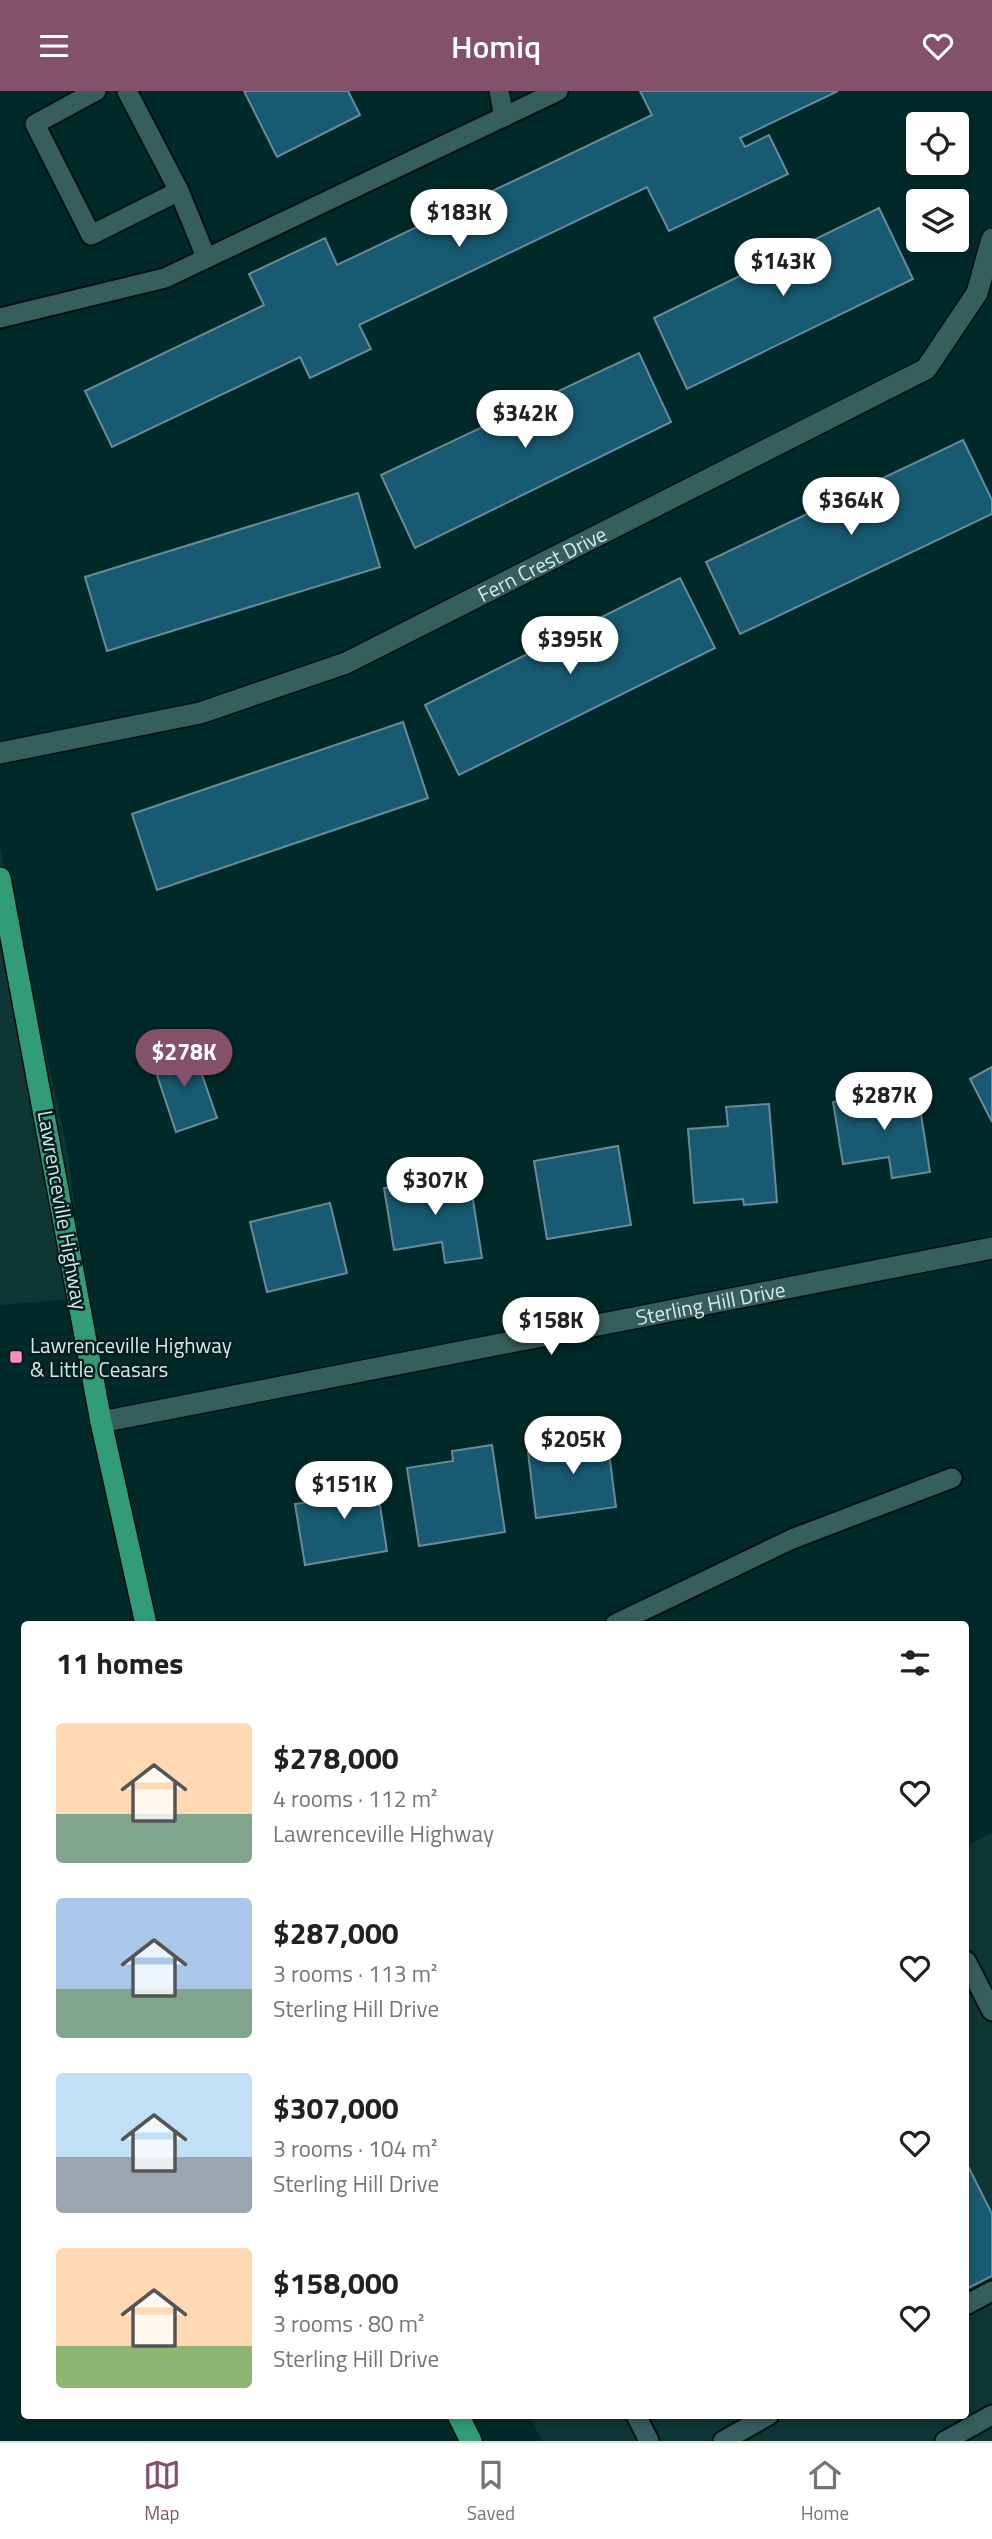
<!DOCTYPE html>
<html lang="en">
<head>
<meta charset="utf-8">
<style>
	body { margin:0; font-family:"Titillium Web",sans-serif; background:#f2f2f2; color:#202124; height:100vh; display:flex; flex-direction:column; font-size:26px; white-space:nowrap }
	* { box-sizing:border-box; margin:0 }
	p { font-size:23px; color:#757577 }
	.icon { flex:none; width:38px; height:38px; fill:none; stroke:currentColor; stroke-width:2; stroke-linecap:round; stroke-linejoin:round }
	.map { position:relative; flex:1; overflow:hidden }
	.drawer { position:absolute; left:21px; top:1530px; width:948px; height:798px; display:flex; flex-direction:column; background:#fff; border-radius:7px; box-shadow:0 4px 10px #0003 }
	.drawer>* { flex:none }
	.buttons { position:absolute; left:906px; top:21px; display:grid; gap:14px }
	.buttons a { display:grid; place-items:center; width:63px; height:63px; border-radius:7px; background:#fff; box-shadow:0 4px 10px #0003; font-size:35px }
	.price { position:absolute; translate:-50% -60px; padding:0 16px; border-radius:24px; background:#fff; color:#222; font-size:23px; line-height:46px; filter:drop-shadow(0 2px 4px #0008) }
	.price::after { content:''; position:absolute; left:50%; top:42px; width:21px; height:16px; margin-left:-10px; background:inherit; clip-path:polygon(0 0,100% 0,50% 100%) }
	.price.active { background:#845268; color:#fff }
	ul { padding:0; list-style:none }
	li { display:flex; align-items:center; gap:21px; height:175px; padding:0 35px }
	li span { display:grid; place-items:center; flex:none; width:196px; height:140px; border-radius:7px; color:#555 }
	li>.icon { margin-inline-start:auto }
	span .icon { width:84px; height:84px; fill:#fffc; stroke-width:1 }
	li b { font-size:30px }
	h2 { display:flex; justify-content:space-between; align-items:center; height:84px; padding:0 35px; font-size:30px }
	header { display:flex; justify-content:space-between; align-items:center; height:91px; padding:0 35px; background:#845268; color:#fff; font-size:32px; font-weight:600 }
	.menu { display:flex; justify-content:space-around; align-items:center; height:98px; border-top:2px solid #e0e0e0; background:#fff; font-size:19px; color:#757577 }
	.menu a { display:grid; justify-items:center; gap:4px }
	.menu .active { color:#845268 }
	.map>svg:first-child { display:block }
	.built { fill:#0d3635 }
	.building { fill:#185a71; stroke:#688b99; stroke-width:2 }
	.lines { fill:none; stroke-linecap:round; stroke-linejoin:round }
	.lane-casing { stroke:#000f0f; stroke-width:23 }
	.street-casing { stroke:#000f0f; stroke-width:24 }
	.primary-casing { stroke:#000f0f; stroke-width:24 }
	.lane { stroke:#365e5d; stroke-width:19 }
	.street { stroke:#365e5d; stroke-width:21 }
	.primary { stroke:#329c78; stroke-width:21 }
	.poi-dot { fill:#ff8ebb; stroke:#011e1e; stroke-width:2.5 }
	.labels { text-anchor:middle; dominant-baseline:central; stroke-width:5; stroke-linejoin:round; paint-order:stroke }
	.street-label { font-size:21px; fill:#d4e9e8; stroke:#011e1e }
	.poi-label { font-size:21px; fill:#d4e9e8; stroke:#011e1e; text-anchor:start }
</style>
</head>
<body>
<header><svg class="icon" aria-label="menu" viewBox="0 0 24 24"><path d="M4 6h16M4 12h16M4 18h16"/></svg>Homiq<svg class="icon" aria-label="heart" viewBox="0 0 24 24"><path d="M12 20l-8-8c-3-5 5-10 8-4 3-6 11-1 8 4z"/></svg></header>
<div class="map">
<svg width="992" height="2350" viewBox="0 0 992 2350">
	<rect width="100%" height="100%" fill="#002929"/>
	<!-- built -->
	<g class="built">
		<path d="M0 755 68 1061 85 1207 0 1214Z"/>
		<path d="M992 1742V2350H542L529 2324H966V1755Z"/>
	</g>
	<!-- building -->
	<g class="building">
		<path d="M244 0H348L360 24 277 66Z"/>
		<path d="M640 0H838L740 47 745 56 769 44 788 83 669 140 647 96 359 234 371 258 310 287 300 266 112 356 85 300 264 214 249 183 325 147 337 174 652 24Z"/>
		<path d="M879 117 913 188 687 298 654 227Z"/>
		<path d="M639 262 671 331 415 457 381 384Z"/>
		<path d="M963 349 992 409V423L740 543 706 471Z"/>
		<path d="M358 402 380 476 107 560 85 486Z"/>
		<path d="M680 487 715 557 459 684 425 614Z"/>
		<path d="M403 631 428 707 157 799 132 723Z"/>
		<path d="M192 955 217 1027 176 1041 152 969Z"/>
		<path d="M992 976V1031L970 988Z"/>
		<path d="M917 998 930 1081 892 1087 889 1066 843 1073 833 1011Z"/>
		<path d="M769 1013 777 1111 744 1114 743 1108 694 1112 688 1038 728 1035 726 1016Z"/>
		<path d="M618 1055 631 1134 547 1148 534 1070Z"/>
		<path d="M469 1083 482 1167 445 1172 442 1151 394 1159 384 1097Z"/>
		<path d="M330 1112 347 1182 267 1201 250 1131Z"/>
		<path d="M606 1339 616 1416 536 1427 528 1361 570 1355 569 1343Z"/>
		<path d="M492 1354 505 1441 419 1455 407 1377 453 1370 452 1360Z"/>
		<path d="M374 1376 387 1460 305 1474 295 1413 341 1406 337 1382Z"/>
		<path d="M966 2071 992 2123V2185L966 2198Z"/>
	</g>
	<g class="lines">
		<defs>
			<g id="lane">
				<path d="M96 0 35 33 91 144 179 100"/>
				<path d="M127 0 179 100 206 166"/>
				<path d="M499 0 504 26"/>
				<path d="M0 227 165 187 558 0"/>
				<path d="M615 1533 792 1448 952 1387"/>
				<path d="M966 1870 992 1920"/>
				<path d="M966 2214 992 2200"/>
				<path d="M636 2324 649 2350"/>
				<path d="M723 2350 769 2324"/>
				<path d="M945 2350 992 2324"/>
			</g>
			<g id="street">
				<path id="s1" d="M0 662 200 622 346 572 926 278 977 202 992 148"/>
				<path id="s2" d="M101 1331 992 1157"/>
			</g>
			<g id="primary">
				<path d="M0 787 101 1331 146 1533"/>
				<path d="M458 2324 471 2350"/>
			</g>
		</defs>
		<!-- lane casing -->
		<use href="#lane" class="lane-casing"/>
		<!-- street casing -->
		<use href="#street" class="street-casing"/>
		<!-- primary casing -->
		<use href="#primary" class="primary-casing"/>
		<!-- lane -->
		<use href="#lane" class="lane"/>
		<!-- street -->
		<use href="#street" class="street"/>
		<!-- primary -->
		<use href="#primary" class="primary"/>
	</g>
	<!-- markers -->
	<rect class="poi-dot" x="9" y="1259" width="14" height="14" rx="3.5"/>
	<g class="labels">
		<!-- street labels -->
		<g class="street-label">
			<text stroke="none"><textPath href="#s1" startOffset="578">Fern Crest Drive</textPath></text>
			<text transform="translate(63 1119) rotate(80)">Lawrenceville Highway</text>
			<text stroke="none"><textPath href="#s2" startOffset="621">Sterling Hill Drive</textPath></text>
		</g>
		<!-- poi labels -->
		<g class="poi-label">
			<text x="30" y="1254">Lawrenceville Highway<tspan x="30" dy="24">&amp; Little Ceasars</tspan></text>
		</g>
	</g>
</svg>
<div class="buttons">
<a><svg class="icon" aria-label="locate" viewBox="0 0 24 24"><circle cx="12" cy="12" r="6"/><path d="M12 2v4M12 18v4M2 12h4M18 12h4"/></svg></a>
<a><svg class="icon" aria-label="layers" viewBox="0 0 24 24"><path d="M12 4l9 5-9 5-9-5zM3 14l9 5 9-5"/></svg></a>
</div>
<b class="price" style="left:459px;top:158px">$183K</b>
<b class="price" style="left:783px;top:207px">$143K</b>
<b class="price" style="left:525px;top:359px">$342K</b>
<b class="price" style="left:851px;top:446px">$364K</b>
<b class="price" style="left:570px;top:585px">$395K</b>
<b class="price active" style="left:184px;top:998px">$278K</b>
<b class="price" style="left:884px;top:1041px">$287K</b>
<b class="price" style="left:435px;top:1126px">$307K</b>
<b class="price" style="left:551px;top:1266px">$158K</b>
<b class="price" style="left:573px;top:1385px">$205K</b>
<b class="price" style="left:344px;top:1430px">$151K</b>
<section class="drawer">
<h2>11 homes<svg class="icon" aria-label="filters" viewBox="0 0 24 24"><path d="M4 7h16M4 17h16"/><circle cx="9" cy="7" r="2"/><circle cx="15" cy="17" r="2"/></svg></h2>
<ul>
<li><span style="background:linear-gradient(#ffd9b3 65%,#7fa58c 0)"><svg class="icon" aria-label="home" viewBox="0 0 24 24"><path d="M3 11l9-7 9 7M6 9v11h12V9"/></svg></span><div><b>$278,000</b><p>4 rooms · 112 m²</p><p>Lawrenceville Highway</p></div><svg class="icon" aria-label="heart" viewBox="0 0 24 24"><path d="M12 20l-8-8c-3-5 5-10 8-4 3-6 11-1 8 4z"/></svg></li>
<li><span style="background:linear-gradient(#a9c7e8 65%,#7fa58c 0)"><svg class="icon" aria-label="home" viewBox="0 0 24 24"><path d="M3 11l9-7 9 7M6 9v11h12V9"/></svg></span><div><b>$287,000</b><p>3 rooms · 113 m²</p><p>Sterling Hill Drive</p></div><svg class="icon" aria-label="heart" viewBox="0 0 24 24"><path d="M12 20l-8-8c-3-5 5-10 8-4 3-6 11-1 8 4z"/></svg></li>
<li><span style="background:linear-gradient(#bfe0f5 60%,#9aa5b1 0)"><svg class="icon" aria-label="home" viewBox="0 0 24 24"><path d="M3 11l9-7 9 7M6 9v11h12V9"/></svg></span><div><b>$307,000</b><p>3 rooms · 104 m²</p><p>Sterling Hill Drive</p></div><svg class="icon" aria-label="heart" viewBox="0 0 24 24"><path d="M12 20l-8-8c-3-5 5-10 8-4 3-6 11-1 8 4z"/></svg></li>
<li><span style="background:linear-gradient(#ffd9b3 70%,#8fb573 0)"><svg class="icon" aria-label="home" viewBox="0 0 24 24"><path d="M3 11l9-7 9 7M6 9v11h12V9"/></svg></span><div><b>$158,000</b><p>3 rooms · 80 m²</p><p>Sterling Hill Drive</p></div><svg class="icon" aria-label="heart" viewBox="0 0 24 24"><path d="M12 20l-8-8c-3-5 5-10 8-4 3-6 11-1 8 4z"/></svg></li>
</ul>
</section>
</div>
<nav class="menu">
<a class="active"><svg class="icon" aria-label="map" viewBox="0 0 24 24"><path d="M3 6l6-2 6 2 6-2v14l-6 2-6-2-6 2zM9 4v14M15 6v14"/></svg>Map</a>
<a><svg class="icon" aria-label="saved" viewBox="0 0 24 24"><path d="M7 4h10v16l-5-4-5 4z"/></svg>Saved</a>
<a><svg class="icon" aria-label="home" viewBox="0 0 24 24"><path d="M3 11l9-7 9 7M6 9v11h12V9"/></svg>Home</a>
</nav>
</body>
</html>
